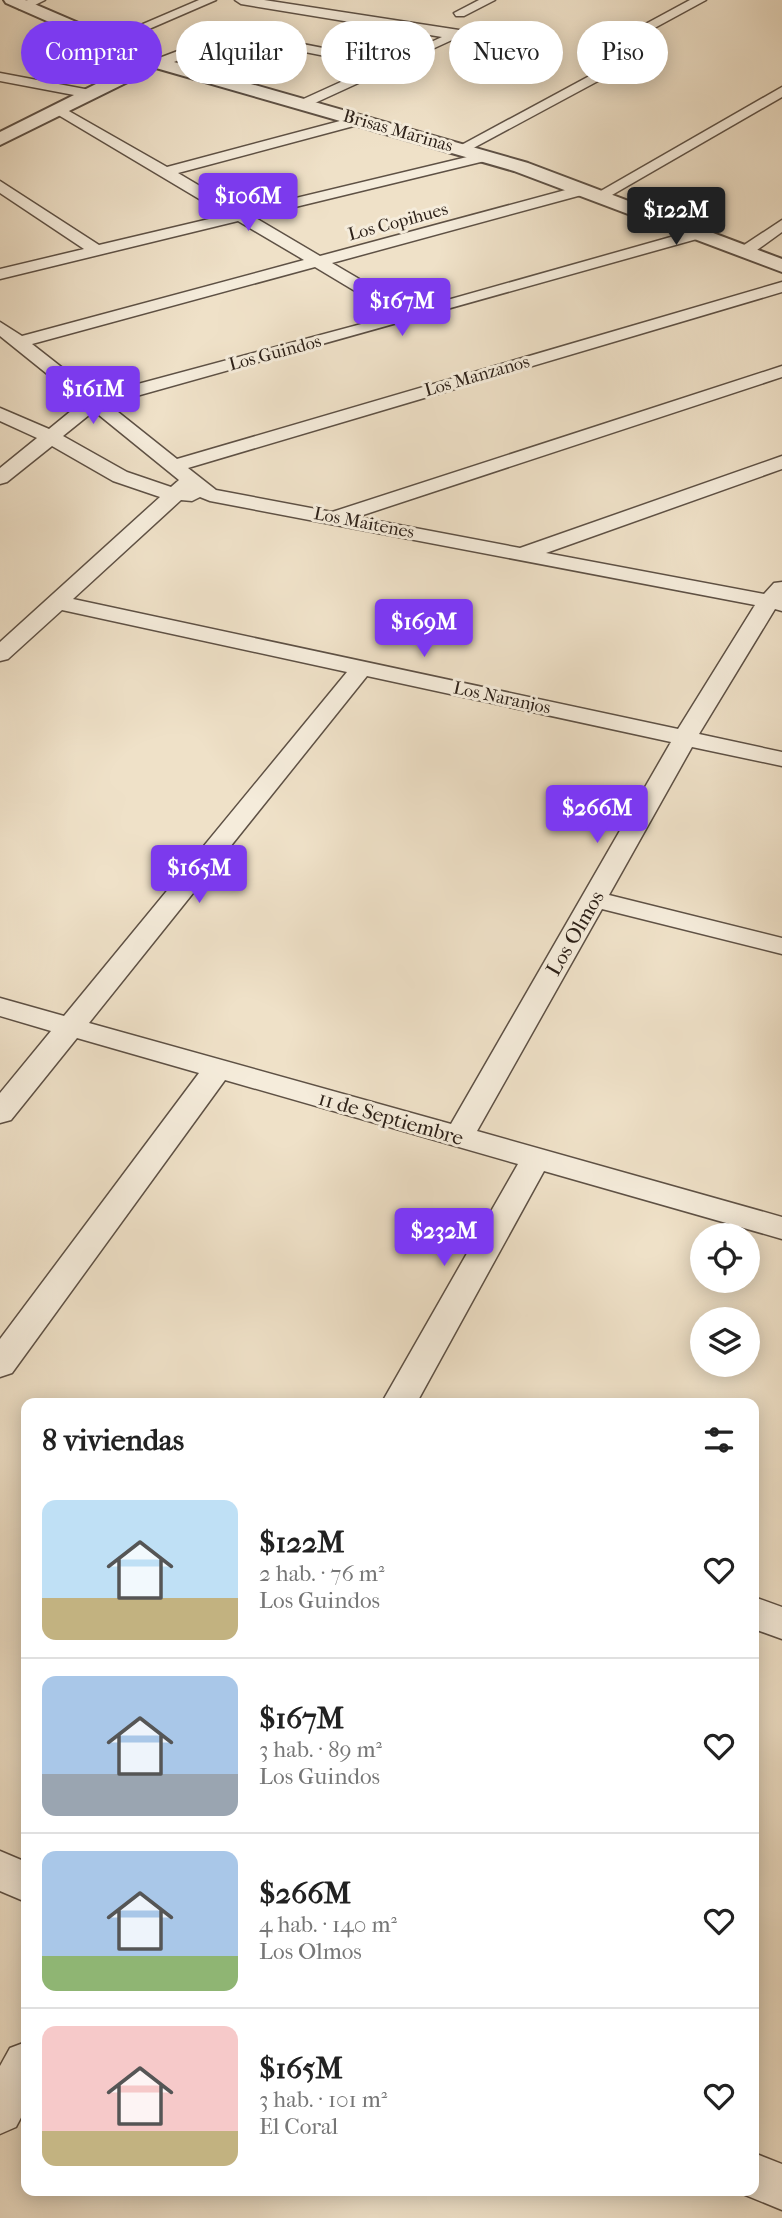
<!DOCTYPE html>
<html lang="es">
<head>
<meta charset="utf-8">
<style>
	body { margin:0; font-family:"IM FELL French Canon",serif; background:#f2f2f2; color:#222; height:100vh; display:flex; flex-direction:column; font-size:26px; white-space:nowrap }
	* { box-sizing:border-box; margin:0 }
	p { font-size:23px; color:#767676 }
	.icon { flex:none; width:38px; height:38px; fill:none; stroke:currentColor; stroke-width:2; stroke-linecap:round; stroke-linejoin:round }
	.map { position:relative; flex:1; overflow:hidden }
	.drawer { position:absolute; left:21px; top:1398px; width:738px; height:798px; display:flex; flex-direction:column; background:#fff; border-radius:14px; box-shadow:0 4px 18px #0003 }
	.drawer>* { flex:none }
	.hud { position:absolute; left:21px; top:21px; width:740px; height:63px; display:flex; gap:14px }
	.fabs { position:absolute; left:690px; top:1223px; display:grid; gap:14px }
	.fabs a { display:grid; place-items:center; width:70px; height:70px; border-radius:50%; background:#fff; box-shadow:0 4px 18px #0003; font-size:35px }
	.price { position:absolute; translate:-50% -60px; padding:0 16px; border-radius:7px; background:#7c3aed; color:#fff; font-size:23px; line-height:46px; filter:drop-shadow(0 2px 4px #0008) }
	.price::after { content:''; position:absolute; left:50%; top:42px; width:21px; height:16px; margin-left:-10px; background:inherit; clip-path:polygon(0 0,100% 0,50% 100%) }
	.price.selected { background:#222; color:#fff }
	ul { padding:0; list-style:none }
	li { display:flex; align-items:center; gap:21px; height:175px; padding:0 21px }
	li+li { border-top:2px solid #e0e0e0 }
	li span { display:grid; place-items:center; flex:none; width:196px; height:140px; border-radius:14px; color:#555 }
	li>.icon { margin-inline-start:auto }
	span .icon { width:84px; height:84px; fill:#fffc; stroke-width:1 }
	li b { font-size:30px }
	h2 { display:flex; justify-content:space-between; align-items:center; height:84px; padding:0 21px; font-size:30px }
	.chip { padding:0 24px; border-radius:32px; background:#fff; box-shadow:0 4px 18px #0003; font-size:24px; line-height:63px }
	.chip.selected { background:#7c3aed; color:#fff }
	.map>svg:first-child { display:block }
	.lines { fill:none; stroke-linecap:round; stroke-linejoin:round }
	.minor-casing { stroke:#5e5145; stroke-width:3 }
	.tertiary-casing { stroke:#5e5145; stroke-width:4 }
	.minor { fill:#f5ecdb; fill-rule:evenodd }
	.tertiary { fill:#f5ecdb; fill-rule:evenodd }
	.labels { text-anchor:middle; dominant-baseline:central; stroke-width:6; stroke-linejoin:round; paint-order:stroke }
	.far-street-label { font-size:18px; fill:#2d2119; stroke:#f5ecdb }
	.street-label { font-size:21px; fill:#2d2119; stroke:#f5ecdb }
</style>
</head>
<body>
<div class="map">
<svg width="782" height="2218" viewBox="0 0 782 2218">
	<rect width="100%" height="100%" fill="#efe1c8"/>
	<filter id="stains"><feTurbulence type="fractalNoise" baseFrequency=".00286" numOctaves="4"/><feColorMatrix values="0 0 0 0 .2 0 0 0 0 .09 0 0 0 0 .02 0 0 0 .5 -.17"/></filter>
	<radialGradient id="worn" r=".72"><stop offset=".6" stop-color="#630" stop-opacity="0"/><stop offset="1" stop-color="#630" stop-opacity=".3"/></radialGradient>
	<g class="lines">
		<defs>
			<g id="minor">
				<path d="M28 0H45L27 9H19V3Z"/>
				<path d="M199 0H216L112 45 107 46 101 42Z"/>
				<path d="M235 0H264L459 30 465 34 304 108 297 104 299 101 376 66 234 38 164 66H154V60L249 24 255 28 247 33 389 61 442 37 241 4Z"/>
				<path d="M479 0H495L464 16H456L454 13Z"/>
				<path d="M690 0H706L638 37 633 38 627 34Z"/>
				<path d="M632 53 637 54V60L466 152 461 153 454 149Z"/>
				<path d="M0 73 90 90 97 94 90 98 0 81Z"/>
				<path d="M782 87V97L605 199 600 201 592 196Z"/>
				<path d="M60 106 167 167 355 117H365V123L178 173 242 211 488 152 495 156 493 159 254 217 320 256 584 185 592 190 589 193 332 263 412 310 692 231 698 229 706 234 704 237 108 404 177 459 782 282V292L188 468 216 490 332 512 782 366V377L357 517 520 548 782 456V469L546 553 764 594 774 583 782 582V611L775 609 699 734 782 752V766L692 747 609 895 782 938V954L602 909 477 1131 782 1217V1239L544 1171 416 1404H381L518 1164 225 1080 12 1373 0 1377V1339L199 1073 77 1038 11 1120 0 1123V1093L51 1031 0 1016V998L64 1016 347 672 62 610 8 659 0 661V642L160 497 113 481 52 446 7 482 0 484V468L37 438 0 421V408L49 429 82 402 0 336V322L22 336 304 260 238 221 0 279V269L84 249 0 193V181L99 245 226 215 55 113V107ZM315 267 395 315 97 395 32 344ZM94 411 179 480 171 487 127 472 63 436ZM200 497 210 501 755 605 678 729 73 599 181 500 192 501ZM367 676 671 742 451 1124 89 1023Z"/>
				<path d="M782 220V232L750 255H738L736 252 738 249Z"/>
				<path d="M754 1597 782 1607V1639L754 1629Z"/>
				<path d="M0 1851 26 1862V1902L0 1891Z"/>
				<path d="M26 2042V2108L16 2127 0 2134V2066L10 2048Z"/>
				<path d="M754 2153 782 2164V2210L738 2192 754 2191Z"/>
			</g>
			<path id="tertiary" d="M4 0H25L160 58 528 163 782 259V272L514 171 156 68 0 145V132L140 62 6 3Z"/>
		</defs>
		<!-- minor casing -->
		<use href="#minor" class="minor-casing"/>
		<!-- tertiary casing -->
		<use href="#tertiary" class="tertiary-casing"/>
		<!-- minor -->
		<use href="#minor" class="minor"/>
		<!-- tertiary -->
		<use href="#tertiary" class="tertiary"/>
	</g>
	<g class="labels">
		<!-- far-street labels -->
		<g class="far-street-label">
			<text transform="translate(398 131) rotate(16)">Brisas Marinas</text>
			<text transform="translate(398 222) rotate(-15)">Los Copihues</text>
			<text transform="translate(275 353) rotate(-15)">Los Guindos</text>
			<text transform="translate(477 376) rotate(-16)">Los Manzanos</text>
			<text transform="translate(364 523) rotate(11)">Los Maitenes</text>
			<text transform="translate(502 698) rotate(12)">Los Naranjos</text>
		</g>
		<!-- street labels -->
		<g class="street-label">
			<text transform="translate(575 933) rotate(-60)">Los Olmos</text>
			<text transform="translate(391 1118) rotate(16)">11 de Septiembre</text>
		</g>
	</g>
	<rect width="100%" height="100%" filter="url(#stains)"/>
	<rect width="100%" height="100%" fill="url(#worn)"/>
</svg>
<div class="fabs">
<a><svg class="icon" aria-label="locate" viewBox="0 0 24 24"><circle cx="12" cy="12" r="6"/><path d="M12 2v4M12 18v4M2 12h4M18 12h4"/></svg></a>
<a><svg class="icon" aria-label="layers" viewBox="0 0 24 24"><path d="M12 4l9 5-9 5-9-5zM3 14l9 5 9-5"/></svg></a>
</div>
<b class="price" style="left:248px;top:233px">$106M</b>
<b class="price selected" style="left:676px;top:247px">$122M</b>
<b class="price" style="left:402px;top:338px">$167M</b>
<b class="price" style="left:93px;top:426px">$161M</b>
<b class="price" style="left:424px;top:659px">$169M</b>
<b class="price" style="left:597px;top:845px">$266M</b>
<b class="price" style="left:199px;top:905px">$165M</b>
<b class="price" style="left:444px;top:1268px">$232M</b>
<div class="hud">
<a class="chip selected">Comprar</a>
<a class="chip">Alquilar</a>
<a class="chip">Filtros</a>
<a class="chip">Nuevo</a>
<a class="chip">Piso</a>
</div>
<section class="drawer">
<h2>8 viviendas<svg class="icon" aria-label="filters" viewBox="0 0 24 24"><path d="M4 7h16M4 17h16"/><circle cx="9" cy="7" r="2"/><circle cx="15" cy="17" r="2"/></svg></h2>
<ul>
<li><span style="background:linear-gradient(#bfe0f5 70%,#c2b280 0)"><svg class="icon" aria-label="home" viewBox="0 0 24 24"><path d="M3 11l9-7 9 7M6 9v11h12V9"/></svg></span><div><b>$122M</b><p>2 hab. · 76 m²</p><p>Los Guindos</p></div><svg class="icon" aria-label="heart" viewBox="0 0 24 24"><path d="M12 20l-8-8c-3-5 5-10 8-4 3-6 11-1 8 4z"/></svg></li>
<li><span style="background:linear-gradient(#a9c7e8 70%,#9aa5b1 0)"><svg class="icon" aria-label="home" viewBox="0 0 24 24"><path d="M3 11l9-7 9 7M6 9v11h12V9"/></svg></span><div><b>$167M</b><p>3 hab. · 89 m²</p><p>Los Guindos</p></div><svg class="icon" aria-label="heart" viewBox="0 0 24 24"><path d="M12 20l-8-8c-3-5 5-10 8-4 3-6 11-1 8 4z"/></svg></li>
<li><span style="background:linear-gradient(#a9c7e8 75%,#8fb573 0)"><svg class="icon" aria-label="home" viewBox="0 0 24 24"><path d="M3 11l9-7 9 7M6 9v11h12V9"/></svg></span><div><b>$266M</b><p>4 hab. · 140 m²</p><p>Los Olmos</p></div><svg class="icon" aria-label="heart" viewBox="0 0 24 24"><path d="M12 20l-8-8c-3-5 5-10 8-4 3-6 11-1 8 4z"/></svg></li>
<li><span style="background:linear-gradient(#f6c9c9 75%,#c2b280 0)"><svg class="icon" aria-label="home" viewBox="0 0 24 24"><path d="M3 11l9-7 9 7M6 9v11h12V9"/></svg></span><div><b>$165M</b><p>3 hab. · 101 m²</p><p>El Coral</p></div><svg class="icon" aria-label="heart" viewBox="0 0 24 24"><path d="M12 20l-8-8c-3-5 5-10 8-4 3-6 11-1 8 4z"/></svg></li>
</ul>
</section>
</div>
</body>
</html>
